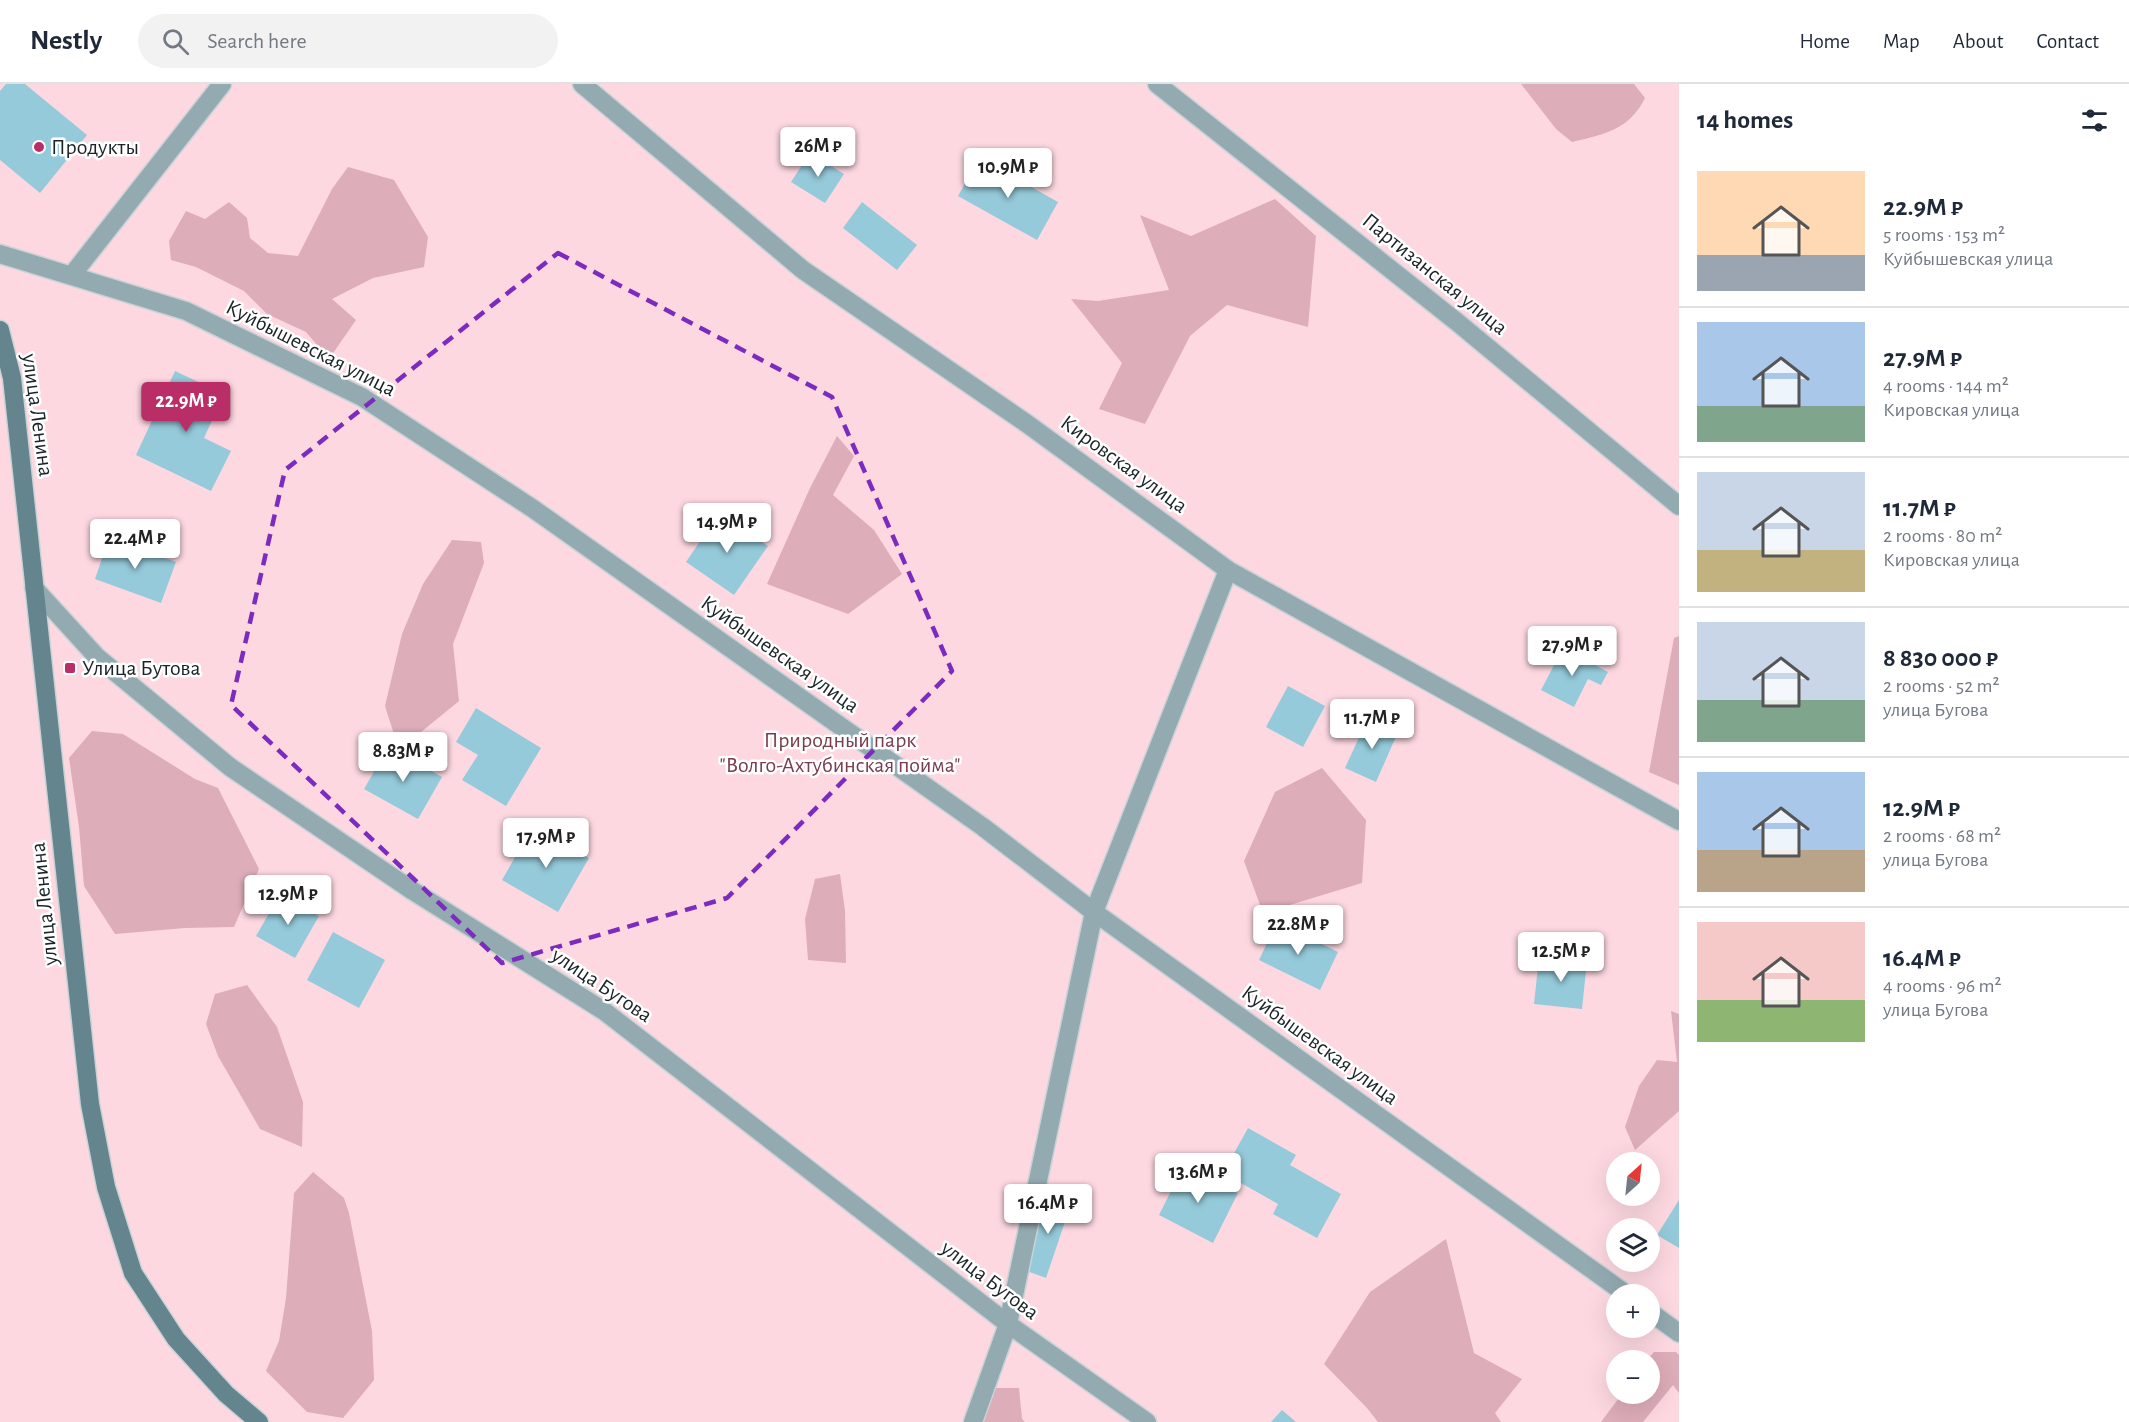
<!DOCTYPE html>
<html lang="en">
<head>
<meta charset="utf-8">
<style>
	body { margin:0; font-family:"Alegreya Sans",sans-serif; background:#f2f2f3; color:#1f2937; height:100vh; display:flex; flex-direction:column; font-size:22px; white-space:nowrap }
	* { box-sizing:border-box; margin:0 }
	p { font-size:20px; color:#747a83 }
	.icon { flex:none; width:33px; height:33px; fill:none; stroke:currentColor; stroke-width:2; stroke-linecap:round; stroke-linejoin:round }
	.map { position:relative; flex:1; overflow:hidden }
	.side { display:flex; flex-direction:column; background:#fff; width:450px }
	.side>* { flex:none }
	.needle { width:39px; rotate:27deg }
	.fabs { position:absolute; left:1606px; top:1068px; display:grid; gap:12px }
	.fabs a { display:grid; place-items:center; width:54px; height:54px; border-radius:50%; background:#fff; box-shadow:0 6px 24px #0002; font-size:30px }
	.price { position:absolute; translate:-50% -51px; padding:0 14px; border-radius:6px; background:#fff; color:#222; font-size:20px; line-height:39px; filter:drop-shadow(0 2px 3px #0008) }
	.price::after { content:''; position:absolute; left:50%; top:36px; width:18px; height:14px; margin-left:-9px; background:inherit; clip-path:polygon(0 0,100% 0,50% 100%) }
	.price.selected { background:#b92e67; color:#fff }
	ul { padding:0; list-style:none }
	li { display:flex; align-items:center; gap:18px; height:150px; padding:0 18px }
	li+li { border-top:2px solid #e0e1e3 }
	li span { display:grid; place-items:center; flex:none; width:168px; height:120px; border-radius:0px; color:#555 }
	li>.icon { margin-inline-start:auto }
	span .icon { width:72px; height:72px; fill:#fffc; stroke-width:1 }
	li b { font-size:26px }
	h2 { display:flex; justify-content:space-between; align-items:center; height:72px; padding:0 18px; font-size:26px }
	header { display:flex; align-items:center; gap:36px; box-sizing:border-box; height:84px; padding:0 30px; background:#fff; border-bottom:2px solid #e0e1e3 }
	header strong { font-size:28px }
	nav { display:flex; gap:33px; margin-inline-start:auto; font-size:21px }
	.search { width:420px; height:54px; background:#f2f2f3; display:flex; align-items:center; gap:15px; box-sizing:border-box; padding:0 21px; border-radius:33px; color:#747a83; font-size:22px }
	main { display:flex; flex:1; min-height:0 }
	.map>svg:first-child { display:block }
	.green { fill:#fdd8e1; fill-rule:evenodd }
	.forest { fill:#ddadb9 }
	.building { fill:#95cada }
	.lines { fill:none; stroke-linecap:round; stroke-linejoin:round }
	.street-casing { stroke:#c9d3d6; stroke-width:21 }
	.secondary-casing { stroke:#c9d3d6; stroke-width:21 }
	.street { stroke:#94aab1; stroke-width:18 }
	.secondary { stroke:#64858e; stroke-width:18 }
	.marked { fill:none; stroke:#7b2cbf; stroke-width:4.5; stroke-dasharray:12 8; stroke-linejoin:round }
	.poi-dot { fill:#b92e67; stroke:#fff; stroke-width:2 }
	.labels { text-anchor:middle; dominant-baseline:central; stroke-width:5; stroke-linejoin:round; paint-order:stroke }
	.poi-label { font-size:22px; fill:#1a2427; stroke:#fff; text-anchor:start }
	.street-label { font-size:22px; fill:#1a2427; stroke:#fff }
	.park-label { font-size:22px; fill:#7a3c4f; stroke:#fff }
</style>
</head>
<body>
<header>
<strong>Nestly</strong>
<div class="search"><svg class="icon" aria-label="search" viewBox="0 0 24 24"><circle cx="10" cy="10" r="6"/><path d="M15 15l6 6"/></svg>Search here</div>
<nav><a>Home</a><a>Map</a><a>About</a><a>Contact</a></nav>
</header>
<main>
<div class="map">
<svg width="1679" height="1338" viewBox="0 0 1679 1338">
	<rect width="100%" height="100%" fill="#f0fafd"/>
	<!-- green -->
	<path class="green" d="M0 0H1679V1338H0ZM1617 1078H1650V1112H1617ZM1617 1144H1650V1178H1617ZM1617 1210H1650V1244H1617ZM1617 1276H1650V1310H1617Z"/>
	<!-- forest -->
	<g class="forest">
		<path d="M1521 0H1634L1645 14C1629 46 1605 50 1572 58L1556 45Z"/>
		<path d="M348 83 394 96 428 153 424 183 373 194 332 215 356 236 329 275 306 248 267 230 244 207 196 183 171 176 169 157 186 127 205 135 229 118 247 134 250 154 268 169 298 172 332 105Z"/>
		<path d="M1275 115 1316 152 1308 243 1227 221 1190 252 1145 340 1099 325 1122 279 1071 215 1098 217 1169 206 1140 131 1191 152Z"/>
		<path d="M837 352 854 372 833 411 874 446 902 490 848 530 767 500 810 404Z"/>
		<path d="M452 456 481 458 484 479 453 560 459 617 399 666 385 622 402 550 423 500Z"/>
		<path d="M1679 552V701L1649 688 1674 554Z"/>
		<path d="M92 647 123 650 195 695 218 704 259 785 234 843 185 844 115 850 84 802 79 743 69 674Z"/>
		<path d="M1322 684 1366 736 1362 799 1263 829 1244 777 1275 708Z"/>
		<path d="M840 790 845 827 846 879 808 876 805 835 815 795Z"/>
		<path d="M247 901 277 943 303 1018 302 1063 260 1045 218 972 206 940 215 910Z"/>
		<path d="M1671 927 1679 930V1027L1635 1066 1625 1043 1639 1002 1657 976 1677 978Z"/>
		<path d="M313 1088 344 1114 349 1129 372 1247 374 1296 343 1334 307 1328 266 1287 279 1257 286 1214 294 1109Z"/>
		<path d="M1446 1155 1474 1269 1522 1295 1495 1329 1501 1338H1378L1367 1324 1324 1280 1370 1208Z"/>
		<path d="M1654 1268H1676L1679 1271V1309L1673 1301 1643 1338H1601L1622 1310H1650V1276H1647Z"/>
		<path d="M992 1304H1019L1022 1335 1025 1338H974Z"/>
	</g>
	<!-- building -->
	<g class="building">
		<path d="M6 0H25L87 51 40 109 0 76V7Z"/>
		<path d="M810 69 844 90 825 119 791 98Z"/>
		<path d="M979 74 1058 118 1037 156 958 112Z"/>
		<path d="M862 118 917 161 897 186 843 144Z"/>
		<path d="M175 287 224 310 204 354 231 367 211 407 136 371Z"/>
		<path d="M719 429 768 462 734 511 686 478Z"/>
		<path d="M109 454 176 478 161 519 95 495Z"/>
		<path d="M1563 564 1608 588 1601 601 1588 595 1574 623 1541 606Z"/>
		<path d="M1288 602 1325 622 1303 663 1266 643Z"/>
		<path d="M476 624 541 664 506 722 462 696 478 671 456 658Z"/>
		<path d="M1368 634 1398 648 1376 698 1345 684Z"/>
		<path d="M388 663 442 693 418 735 364 705Z"/>
		<path d="M533 742 589 774 558 828 502 796Z"/>
		<path d="M280 810 319 832 295 874 256 852Z"/>
		<path d="M1277 838 1338 868 1320 906 1259 876Z"/>
		<path d="M333 848 385 876 359 924 307 896Z"/>
		<path d="M1539 873 1587 877 1582 925 1534 920Z"/>
		<path d="M1248 1044 1296 1071 1290 1081 1341 1110 1317 1154 1273 1130 1278 1120 1223 1089Z"/>
		<path d="M1184 1081 1238 1109 1213 1159 1159 1131Z"/>
		<path d="M1049 1109 1072 1117 1046 1194 1024 1186Z"/>
		<path d="M1679 1116V1164L1657 1151Z"/>
		<path d="M1282 1326 1296 1338H1271Z"/>
	</g>
	<g class="lines">
		<defs>
			<g id="street">
				<path d="M582 0 803 186 1026 339 1228 486 1679 737"/>
				<path d="M1157 0 1457 238 1679 422"/>
				<path d="M0 170 186 227 362 313 532 424 983 743 1094 828 1626 1210"/>
				<path d="M72 191 222 0"/>
				<path d="M34 504 97 573 230 683 413 807 604 927 1008 1240 1147 1338"/>
				<path d="M1650 1228 1679 1249"/>
				<path d="M973 1338 1008 1240 1094 828 1228 486"/>
			</g>
			<path id="secondary" d="M0 246 12 294 90 1020 106 1103 133 1189 176 1255 226 1310 259 1338"/>
		</defs>
		<!-- street casing -->
		<use href="#street" class="street-casing"/>
		<!-- secondary casing -->
		<use href="#secondary" class="secondary-casing"/>
		<!-- street -->
		<use href="#street" class="street"/>
		<!-- secondary -->
		<use href="#secondary" class="secondary"/>
	</g>
	<!-- marked area -->
	<path class="marked" d="M558 169 832 313 952 587 727 814 502 879 231 621 285 386Z"/>
	<!-- markers -->
	<g class="poi-dot">
		<circle cx="39" cy="63" r="6"/>
		<rect x="64" y="578" width="12" height="12" rx="3"/>
	</g>
	<g class="labels">
		<!-- poi labels -->
		<g class="poi-label">
			<text x="51" y="63">Продукты</text>
			<text x="82" y="584">Улица Бутова</text>
		</g>
		<!-- street labels -->
		<g class="street-label">
			<text transform="translate(1435 190) rotate(39)">Партизанская улица</text>
			<text transform="translate(311 264) rotate(27)">Куйбышевская улица</text>
			<text transform="translate(38 331) rotate(82)">улица Ленина</text>
			<text transform="translate(1124 380) rotate(36)">Кировская улица</text>
			<text transform="translate(780 570) rotate(35)">Куйбышевская улица</text>
			<text transform="translate(44 820) rotate(-96)">улица Ленина</text>
			<text transform="translate(602 901) rotate(34)">улица Бугова</text>
			<text transform="translate(1320 961) rotate(36)">Куйбышевская улица</text>
			<text transform="translate(990 1196) rotate(37)">улица Бугова</text>
		</g>
		<!-- park labels -->
		<g class="park-label">
			<text x="840" y="656">Природный парк<tspan x="840" dy="25">"Волго-Ахтубинская пойма"</tspan></text>
		</g>
	</g>
</svg>
<div class="fabs">
<a><svg class="needle" viewBox="-14 -14 28 28"><path d="M0-13l5 13h-10z" fill="#e53935"/><path d="M0 13l5-13h-10z" fill="#747a83"/></svg></a>
<a><svg class="icon" aria-label="layers" viewBox="0 0 24 24"><path d="M12 4l9 5-9 5-9-5zM3 14l9 5 9-5"/></svg></a>
<a>+</a>
<a>−</a>
</div>
<b class="price" style="left:818px;top:94px">26M ₽</b>
<b class="price" style="left:1008px;top:115px">10.9M ₽</b>
<b class="price selected" style="left:186px;top:349px">22.9M ₽</b>
<b class="price" style="left:727px;top:470px">14.9M ₽</b>
<b class="price" style="left:135px;top:486px">22.4M ₽</b>
<b class="price" style="left:1572px;top:593px">27.9M ₽</b>
<b class="price" style="left:1372px;top:666px">11.7M ₽</b>
<b class="price" style="left:403px;top:699px">8.83M ₽</b>
<b class="price" style="left:546px;top:785px">17.9M ₽</b>
<b class="price" style="left:288px;top:842px">12.9M ₽</b>
<b class="price" style="left:1298px;top:872px">22.8M ₽</b>
<b class="price" style="left:1561px;top:899px">12.5M ₽</b>
<b class="price" style="left:1198px;top:1120px">13.6M ₽</b>
<b class="price" style="left:1048px;top:1151px">16.4M ₽</b>
</div>
<section class="side">
<h2>14 homes<svg class="icon" aria-label="filters" viewBox="0 0 24 24"><path d="M4 7h16M4 17h16"/><circle cx="9" cy="7" r="2"/><circle cx="15" cy="17" r="2"/></svg></h2>
<ul>
<li><span style="background:linear-gradient(#ffd9b3 70%,#9aa5b1 0)"><svg class="icon" aria-label="home" viewBox="0 0 24 24"><path d="M3 11l9-7 9 7M6 9v11h12V9"/></svg></span><div><b>22.9M ₽</b><p>5 rooms · 153 m²</p><p>Куйбышевская улица</p></div></li>
<li><span style="background:linear-gradient(#a9c7e8 70%,#7fa58c 0)"><svg class="icon" aria-label="home" viewBox="0 0 24 24"><path d="M3 11l9-7 9 7M6 9v11h12V9"/></svg></span><div><b>27.9M ₽</b><p>4 rooms · 144 m²</p><p>Кировская улица</p></div></li>
<li><span style="background:linear-gradient(#c9d6e8 65%,#c2b280 0)"><svg class="icon" aria-label="home" viewBox="0 0 24 24"><path d="M3 11l9-7 9 7M6 9v11h12V9"/></svg></span><div><b>11.7M ₽</b><p>2 rooms · 80 m²</p><p>Кировская улица</p></div></li>
<li><span style="background:linear-gradient(#c9d6e8 65%,#7fa58c 0)"><svg class="icon" aria-label="home" viewBox="0 0 24 24"><path d="M3 11l9-7 9 7M6 9v11h12V9"/></svg></span><div><b>8 830 000 ₽</b><p>2 rooms · 52 m²</p><p>улица Бугова</p></div></li>
<li><span style="background:linear-gradient(#a9c7e8 65%,#b9a48a 0)"><svg class="icon" aria-label="home" viewBox="0 0 24 24"><path d="M3 11l9-7 9 7M6 9v11h12V9"/></svg></span><div><b>12.9M ₽</b><p>2 rooms · 68 m²</p><p>улица Бугова</p></div></li>
<li><span style="background:linear-gradient(#f6c9c9 65%,#8fb573 0)"><svg class="icon" aria-label="home" viewBox="0 0 24 24"><path d="M3 11l9-7 9 7M6 9v11h12V9"/></svg></span><div><b>16.4M ₽</b><p>4 rooms · 96 m²</p><p>улица Бугова</p></div></li>
</ul>
</section>
</main>
</body>
</html>
